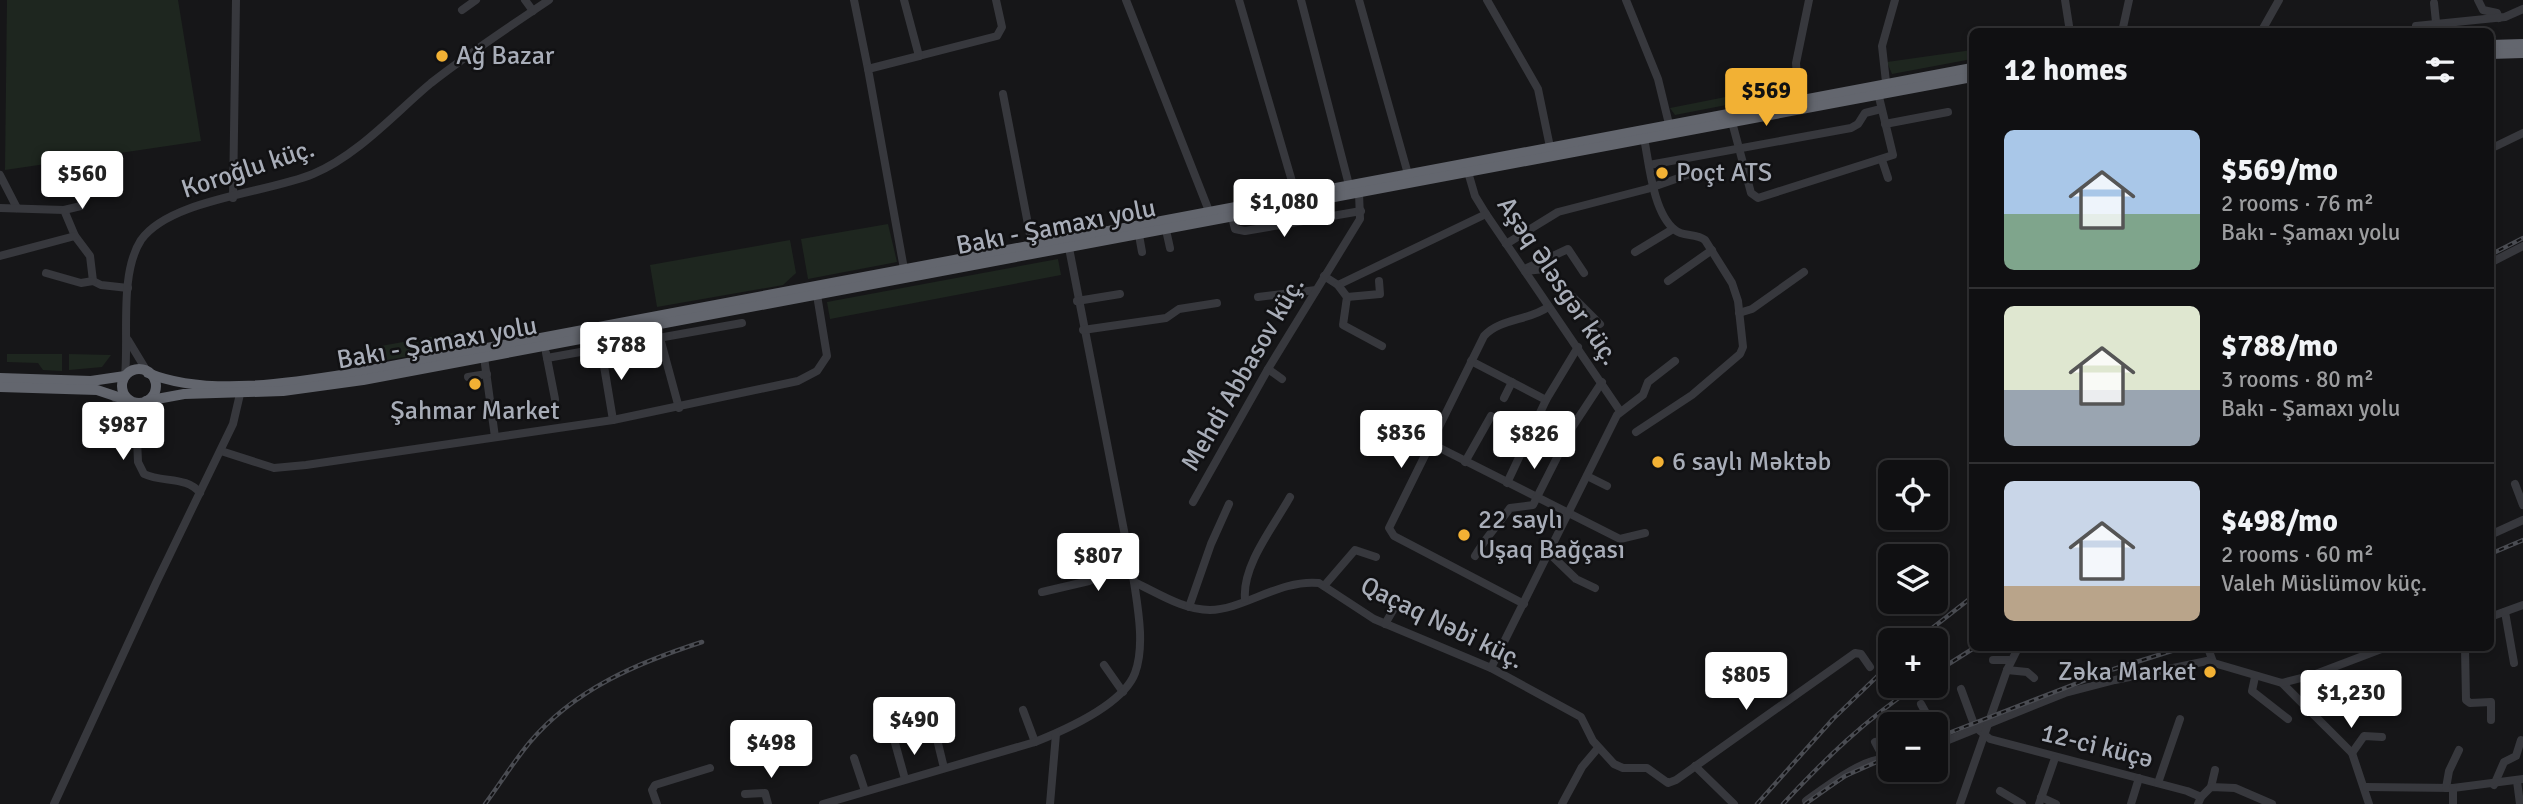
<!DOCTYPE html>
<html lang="en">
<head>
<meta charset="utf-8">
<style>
	body { margin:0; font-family:Signika,sans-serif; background:#19191b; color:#f1f3f6; height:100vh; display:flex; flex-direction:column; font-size:26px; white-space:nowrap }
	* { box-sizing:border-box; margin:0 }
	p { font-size:23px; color:#9c9d9f }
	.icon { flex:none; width:38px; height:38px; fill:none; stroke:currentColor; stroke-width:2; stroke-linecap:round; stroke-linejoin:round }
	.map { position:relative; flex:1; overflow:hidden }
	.panel { position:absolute; left:1969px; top:28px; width:525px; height:623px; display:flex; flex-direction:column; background:#101012; border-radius:10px; box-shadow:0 4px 10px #0003,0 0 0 2px #303032 }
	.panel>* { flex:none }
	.buttons { position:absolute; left:1878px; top:460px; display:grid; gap:14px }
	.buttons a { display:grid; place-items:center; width:70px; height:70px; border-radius:10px; background:#101012; box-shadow:0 4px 10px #0003,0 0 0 2px #303032; font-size:35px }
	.price { position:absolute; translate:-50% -60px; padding:0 16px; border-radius:7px; background:#fff; color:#222; font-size:23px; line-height:46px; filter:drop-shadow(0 2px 4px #0008) }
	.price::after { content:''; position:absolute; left:50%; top:42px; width:21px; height:16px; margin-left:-10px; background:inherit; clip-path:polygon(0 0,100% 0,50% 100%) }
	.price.current { background:#f2b134; color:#111 }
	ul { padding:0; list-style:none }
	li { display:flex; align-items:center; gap:21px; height:175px; padding:0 35px }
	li+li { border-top:2px solid #303032 }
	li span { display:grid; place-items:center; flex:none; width:196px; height:140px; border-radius:10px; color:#555 }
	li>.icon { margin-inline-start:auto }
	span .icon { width:84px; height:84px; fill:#fffc; stroke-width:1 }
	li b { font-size:30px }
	h2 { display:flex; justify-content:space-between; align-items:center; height:84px; padding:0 35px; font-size:30px }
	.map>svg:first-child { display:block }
	.green { fill:#1e261f }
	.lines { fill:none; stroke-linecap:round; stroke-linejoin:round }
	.minor { stroke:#37383d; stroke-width:8 }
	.highway { stroke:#63666e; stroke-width:10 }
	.rail-casing { stroke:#4a4c52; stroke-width:4.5 }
	.rail { stroke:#111113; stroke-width:2; stroke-dasharray:5; stroke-linecap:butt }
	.poi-dot { fill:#f2b134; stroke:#111113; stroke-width:2.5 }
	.labels { text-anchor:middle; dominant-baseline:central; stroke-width:5; stroke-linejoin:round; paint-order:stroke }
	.poi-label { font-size:26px; fill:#a8adb8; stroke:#111113; text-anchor:start }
	.street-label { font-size:26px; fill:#a8adb8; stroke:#111113 }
</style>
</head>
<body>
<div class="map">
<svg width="2523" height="804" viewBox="0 0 2523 804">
	<rect width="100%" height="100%" fill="#161618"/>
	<!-- green -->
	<g class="green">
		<path d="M7 0H178L201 141 5 170Z"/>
		<path d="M1972 50V59L1892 74 1887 62Z"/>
		<path d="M1792 84 1793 92 1675 115 1670 108Z"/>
		<path d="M888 224 897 262 808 279 801 239Z"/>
		<path d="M790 240 796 273 783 285 657 307 650 265Z"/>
		<path d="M1058 259 1061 275 830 319 827 302Z"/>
		<path d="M471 330 474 344 361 365 358 350Z"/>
		<path d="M7 354H62V371L43 370 38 363 7 362Z"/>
		<path d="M69 354 111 355 102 367 69 370Z"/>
	</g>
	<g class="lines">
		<!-- minor -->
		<g class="minor">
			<path d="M525 0 533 11"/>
			<path d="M854 0 868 69"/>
			<path d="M1126 0 1209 211"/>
			<path d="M1239 0 1296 195"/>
			<path d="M1301 0 1349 185"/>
			<path d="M1359 0 1408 174"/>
			<path d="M1487 0 1538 89 1550 147"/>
			<path d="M1626 0 1658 79 1669 124"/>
			<path d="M2065 0 2070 32"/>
			<path d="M2478 0 2483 10 2497 13 2499 18"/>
			<path d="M2434 3 2436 22"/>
			<path d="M462 10 476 0"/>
			<path d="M2416 26 2505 17 2523 9"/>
			<path d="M2122 32 2129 0"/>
			<path d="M2261 32 2279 0"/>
			<path d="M919 56 997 36 1002 27 996 0"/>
			<path d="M1886 82 1882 46 1895 0"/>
			<path d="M1003 94 1032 245"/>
			<path d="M1799 99 1796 63 1809 0"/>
			<path d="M1732 122 1751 193 1758 198 1893 155 1878 93"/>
			<path d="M1885 124 1948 112"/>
			<path d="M2490 149 2523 133"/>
			<path d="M1882 160 1888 178"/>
			<path d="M1649 165 1851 128 1858 124 1865 113 1881 109"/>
			<path d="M1468 172 1475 196 1486 214 1620 411"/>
			<path d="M0 175 17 208"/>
			<path d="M233 198 236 0"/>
			<path d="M0 208 64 210 75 236 90 256 93 281 101 285 128 288"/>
			<path d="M64 210 81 206 82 196"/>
			<path d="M1232 217 1235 229 1245 231 1361 211"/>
			<path d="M1166 230 1170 248"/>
			<path d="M1139 235 1142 252"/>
			<path d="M1506 244 1558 212 1647 189 1693 173"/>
			<path d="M1069 248 1134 582C1158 593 1183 610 1210 610 1243 610 1280 579 1319 583L1374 619 1491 668 1581 717 1593 741 1614 764 1623 768H1647L1668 783 1676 780 1855 653 1861 654 1870 667"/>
			<path d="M1635 252 1673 229"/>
			<path d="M0 256 75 236"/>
			<path d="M2490 263 2523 246"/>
			<path d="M1527 268 1568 249 1584 273"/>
			<path d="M904 269 868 69 919 56 904 0"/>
			<path d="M1525 271 1545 269 1600 324"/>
			<path d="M46 273 81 283 93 281"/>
			<path d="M1324 276 1338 285 1486 214"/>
			<path d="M1668 281 1712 250"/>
			<path d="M1338 285 1347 297 1343 325 1382 346"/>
			<path d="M1258 297 1316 290"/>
			<path d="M1347 297 1380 294 1379 281"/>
			<path d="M1077 301 1120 294"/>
			<path d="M1739 313 1752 309 1804 272"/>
			<path d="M1083 330 1166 318 1179 309 1217 303"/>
			<path d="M660 338 679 408"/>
			<path d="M128 340 148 373"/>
			<path d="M601 348 613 420"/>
			<path d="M546 353 555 399"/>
			<path d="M484 357 495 437"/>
			<path d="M547 358 742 323"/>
			<path d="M1471 361 1546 400"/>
			<path d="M1268 369 1282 379"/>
			<path d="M125 376C129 337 119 274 141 240 170 199 267 193 313 174 358 155 394 114 431 83 469 53 509 27 549 0"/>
			<path d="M468 377 487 374"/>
			<path d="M114 397 128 414 137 439 146 401"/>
			<path d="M1504 398 1512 382"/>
			<path d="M1636 432 1692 395 1740 354 1743 347 1738 301 1732 283 1705 240C1696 233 1683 237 1675 230 1653 213 1649 163 1644 138"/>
			<path d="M137 439 138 462 144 474C163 483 187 476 200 493"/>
			<path d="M1430 443 1620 539 1645 533"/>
			<path d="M221 451 274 468 306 465 613 420 798 381 817 371 827 356 817 295"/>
			<path d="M1465 462 1491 416"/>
			<path d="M1587 476 1607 486"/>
			<path d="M1507 483 1546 400 1578 347"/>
			<path d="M2515 484 2523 505"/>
			<path d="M1193 502 1268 369 1360 219 1359 193"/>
			<path d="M2490 535 2523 520"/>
			<path d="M1549 553 1576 579 1595 588"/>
			<path d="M1475 556C1485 538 1498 525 1510 508L1533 505 1573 426 1602 382"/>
			<path d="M1324 586 1355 550 1376 557"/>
			<path d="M1042 592 1089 581 1107 571 1130 563"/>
			<path d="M1245 599C1242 565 1274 526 1290 497"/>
			<path d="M1524 604 1394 536 1389 528 1484 336C1500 318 1529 321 1548 307"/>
			<path d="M1189 607 1211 544 1229 504"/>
			<path d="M2505 612 2514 663"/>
			<path d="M2490 617 2523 605"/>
			<path d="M1385 624 1399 600"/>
			<path d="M2208 648 2213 662"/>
			<path d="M2465 648 2466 700 2470 703 2491 702V720"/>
			<path d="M1993 660H2011"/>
			<path d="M1104 665 1123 692"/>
			<path d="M1491 668 1617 415 1643 395 1648 382 1675 361"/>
			<path d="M2007 670 2027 672 2034 678"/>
			<path d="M2255 677 2252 691 2288 719"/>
			<path d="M2282 683 2352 753 2369 804"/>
			<path d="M1961 689 1975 727 1990 739 2187 791 2201 797 2198 804"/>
			<path d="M1921 704 1932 724"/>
			<path d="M1023 710 1035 742"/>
			<path d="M935 731 944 768"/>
			<path d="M1936 732 1941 742"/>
			<path d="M1875 742 1884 759"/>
			<path d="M895 743 905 779"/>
			<path d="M1936 745 2065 693 2115 680 2207 661 2282 683 2313 675 2384 648"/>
			<path d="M2352 753 2364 736 2382 737"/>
			<path d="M854 758 865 791"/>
			<path d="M1695 766 1734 804"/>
			<path d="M2517 781 2520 804"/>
			<path d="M2158 783 2180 719"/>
			<path d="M2494 785 2504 762 2516 756 2521 740"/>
			<path d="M2211 787 2215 770"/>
			<path d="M2366 787 2453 788 2523 779"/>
			<path d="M2446 788 2449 771 2459 750"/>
			<path d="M2453 788V804"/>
			<path d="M2000 791 2022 804"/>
			<path d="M745 794 765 793 768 804"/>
			<path d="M2041 797 2056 804"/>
			<path d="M2201 797 2211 787 2235 788 2272 804"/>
			<path d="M1806 801C1824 788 1869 753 1890 760"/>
			<path d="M54 804 156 583 233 424 240 394"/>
			<path d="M657 804 652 790 655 785 710 768"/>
			<path d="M823 804 1035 742C1065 730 1123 705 1135 673 1145 646 1138 609 1134 582"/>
			<path d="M1050 804 1056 734"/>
			<path d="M1562 804 1582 767 1598 748"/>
			<path d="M1960 804 2007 670 2018 648"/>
			<path d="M2039 804 2055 758"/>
			<path d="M2131 804 2139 778"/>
		</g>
		<!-- highway -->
		<g class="highway">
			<path d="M2490 45 2523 44"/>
			<path d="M2490 54 2523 53"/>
			<circle cx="139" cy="386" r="17"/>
			<path d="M148 373C208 398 298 382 360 372L1972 68"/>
			<path d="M0 378 91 381 125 376"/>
			<path d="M0 387 97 390 130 401"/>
			<path d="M146 401 184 394 283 391 363 380 1972 77"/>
		</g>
		<defs>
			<g id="rail">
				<path d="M2490 255 2523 238"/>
				<path d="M2490 554 2523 540"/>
				<path d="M1917 640 1972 597"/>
				<path d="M1936 672 1974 648"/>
				<path d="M1936 738 2114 669 2181 648"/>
				<path d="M485 804C500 784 514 761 530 742 575 689 637 663 702 642"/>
				<path d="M1757 804 1833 719 1890 664"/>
				<path d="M1783 804C1825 759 1865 720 1916 686"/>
				<path d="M1805 804 1845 776 1890 756"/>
			</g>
		</defs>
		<!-- rail casing -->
		<use href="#rail" class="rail-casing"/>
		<!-- rail -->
		<use href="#rail" class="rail"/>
	</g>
	<!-- markers -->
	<g class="poi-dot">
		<circle cx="442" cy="56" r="7"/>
		<circle cx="1662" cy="173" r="7"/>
		<circle cx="475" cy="384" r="7"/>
		<circle cx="1658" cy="462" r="7"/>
		<circle cx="1464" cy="535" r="7"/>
		<circle cx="2210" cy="672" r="7"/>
	</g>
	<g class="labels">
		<!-- poi labels -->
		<g class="poi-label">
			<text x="456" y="56">Ağ Bazar</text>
			<text x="1676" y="173">Poçt ATS</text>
			<text x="475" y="411" text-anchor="middle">Şahmar Market</text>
			<text x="1672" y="462">6 saylı Məktəb</text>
			<text x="1478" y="520">22 saylı<tspan x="1478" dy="30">Uşaq Bağçası</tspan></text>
			<text x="2196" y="672" text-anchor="end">Zəka Market</text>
		</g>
		<!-- street labels -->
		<g class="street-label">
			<text transform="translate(248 169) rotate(-18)">Koroğlu küç.</text>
			<text transform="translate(1056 227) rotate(-11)">Bakı - Şamaxı yolu</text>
			<text transform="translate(1558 281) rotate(56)">Aşəq Ələsgər küç.</text>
			<text transform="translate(437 343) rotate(-10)">Bakı - Şamaxı yolu</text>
			<text transform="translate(1243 374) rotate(-60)">Mehdi Abbasov küç.</text>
			<text transform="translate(1442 623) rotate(26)">Qaçaq Nəbi küç.</text>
			<text transform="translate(2097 746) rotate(14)">12-ci küçə</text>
		</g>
	</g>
</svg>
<div class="buttons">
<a><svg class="icon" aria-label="locate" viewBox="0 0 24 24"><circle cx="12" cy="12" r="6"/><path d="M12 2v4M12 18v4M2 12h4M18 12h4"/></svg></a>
<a><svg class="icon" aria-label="layers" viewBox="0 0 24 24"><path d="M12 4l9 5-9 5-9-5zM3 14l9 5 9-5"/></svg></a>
<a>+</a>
<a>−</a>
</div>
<b class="price current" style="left:1766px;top:128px">$569</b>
<b class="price" style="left:82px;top:211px">$560</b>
<b class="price" style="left:1284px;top:239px">$1,080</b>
<b class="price" style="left:621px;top:382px">$788</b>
<b class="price" style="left:123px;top:462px">$987</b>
<b class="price" style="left:1401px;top:470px">$836</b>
<b class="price" style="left:1534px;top:471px">$826</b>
<b class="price" style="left:1098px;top:593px">$807</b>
<b class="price" style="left:1746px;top:712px">$805</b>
<b class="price" style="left:2351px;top:730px">$1,230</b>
<b class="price" style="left:914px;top:757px">$490</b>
<b class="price" style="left:771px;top:780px">$498</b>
<section class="panel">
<h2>12 homes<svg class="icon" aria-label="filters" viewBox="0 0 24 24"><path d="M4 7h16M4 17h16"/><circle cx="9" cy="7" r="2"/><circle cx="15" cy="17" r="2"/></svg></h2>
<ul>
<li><span style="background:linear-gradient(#a9c7e8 60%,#7fa58c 0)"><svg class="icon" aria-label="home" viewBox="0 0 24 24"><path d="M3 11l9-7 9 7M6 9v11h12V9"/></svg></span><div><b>$569/mo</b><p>2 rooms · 76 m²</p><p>Bakı - Şamaxı yolu</p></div></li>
<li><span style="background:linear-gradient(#dfe7d0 60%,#9aa5b1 0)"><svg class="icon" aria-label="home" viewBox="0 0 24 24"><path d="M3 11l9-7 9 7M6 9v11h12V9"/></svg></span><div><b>$788/mo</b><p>3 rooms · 80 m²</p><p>Bakı - Şamaxı yolu</p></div></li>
<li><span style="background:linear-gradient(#c9d6e8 75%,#b9a48a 0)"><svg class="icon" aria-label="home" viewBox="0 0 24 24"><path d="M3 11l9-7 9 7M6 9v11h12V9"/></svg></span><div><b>$498/mo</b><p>2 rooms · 60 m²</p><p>Valeh Müslümov küç.</p></div></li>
</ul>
</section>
</div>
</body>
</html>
